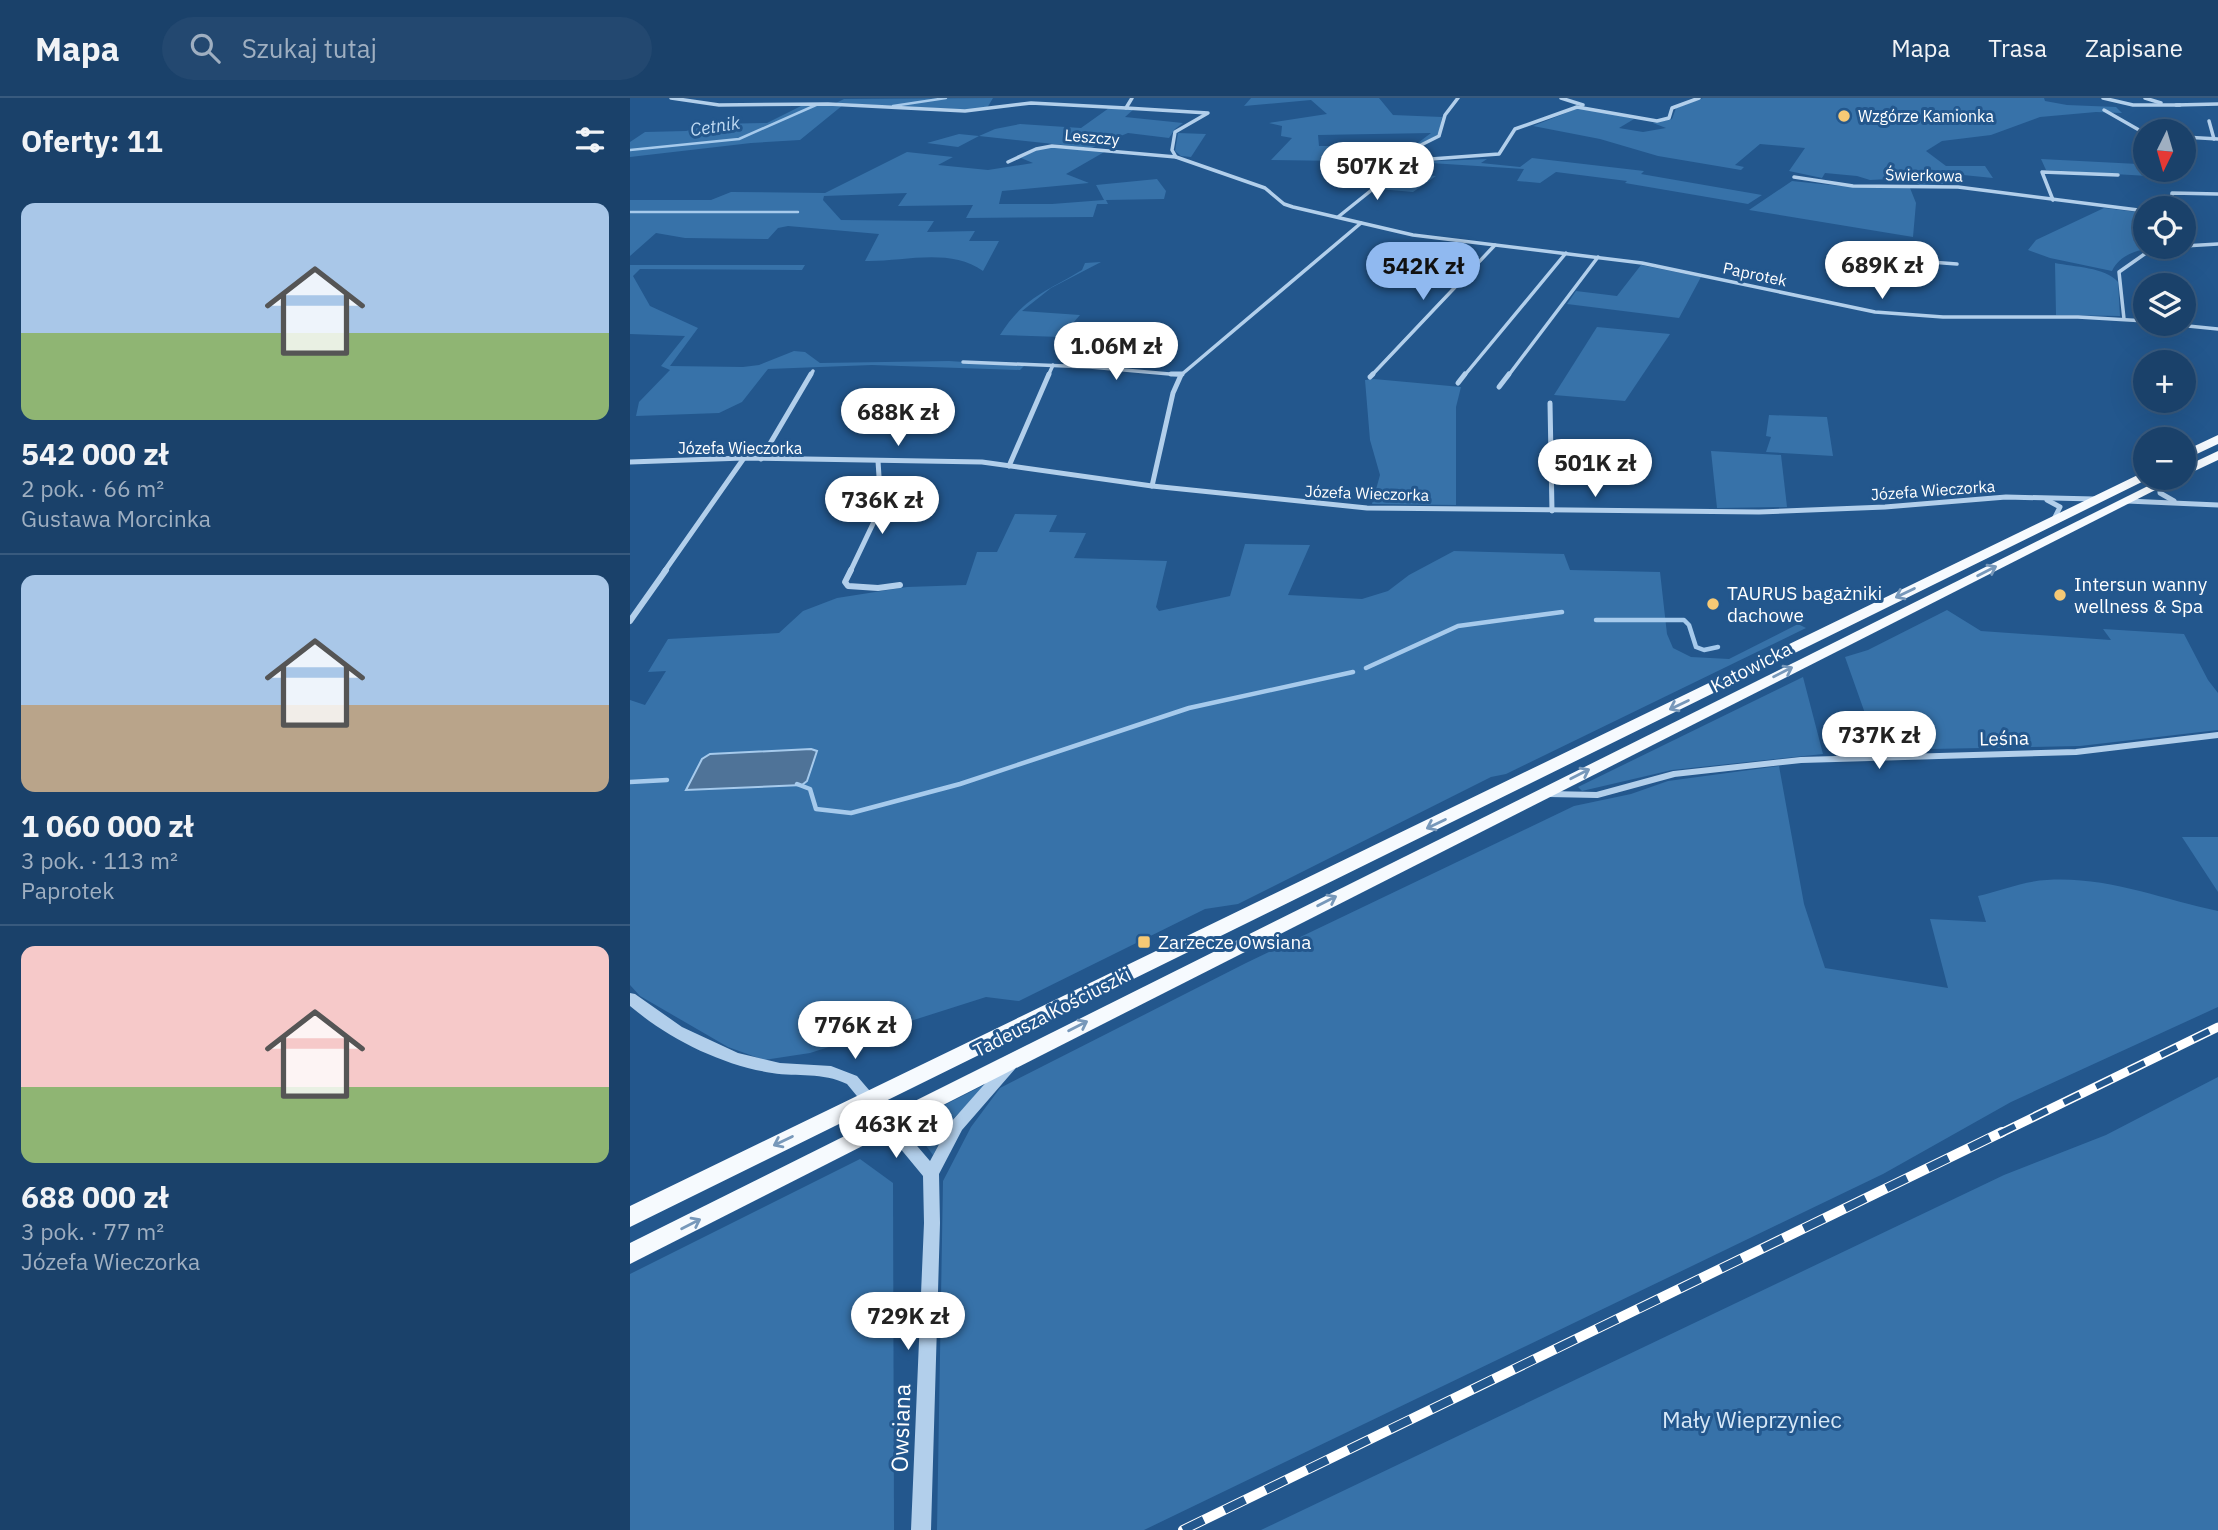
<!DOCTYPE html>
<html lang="pl">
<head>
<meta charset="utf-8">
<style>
	body { margin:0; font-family:"IBM Plex Sans",sans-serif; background:#234870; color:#f1f3f6; height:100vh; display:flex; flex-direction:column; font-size:26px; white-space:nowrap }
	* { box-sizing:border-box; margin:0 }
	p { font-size:23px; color:#9fafc1 }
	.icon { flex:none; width:38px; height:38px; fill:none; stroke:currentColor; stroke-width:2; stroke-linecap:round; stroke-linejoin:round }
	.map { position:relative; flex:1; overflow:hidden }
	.side { display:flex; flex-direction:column; background:#1a416a; width:630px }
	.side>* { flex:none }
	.needle { width:46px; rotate:185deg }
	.fabs { position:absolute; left:1503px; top:21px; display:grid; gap:14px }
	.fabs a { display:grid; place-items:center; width:63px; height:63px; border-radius:50%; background:#1a416a; box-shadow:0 7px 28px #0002,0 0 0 2px #385a7e; font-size:35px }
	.price { position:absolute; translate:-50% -60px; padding:0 16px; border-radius:24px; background:#fff; color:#222; font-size:23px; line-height:46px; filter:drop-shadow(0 2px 4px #0008) }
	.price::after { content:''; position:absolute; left:50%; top:42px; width:21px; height:16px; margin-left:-10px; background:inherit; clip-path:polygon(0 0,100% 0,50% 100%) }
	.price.current { background:#90b9f0; color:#111 }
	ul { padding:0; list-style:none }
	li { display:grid; align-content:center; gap:14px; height:371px; padding:0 21px }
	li+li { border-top:2px solid #385a7e }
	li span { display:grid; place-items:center; height:217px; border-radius:14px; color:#555 }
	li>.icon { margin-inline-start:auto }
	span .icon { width:126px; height:126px; fill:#fffc; stroke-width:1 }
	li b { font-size:30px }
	h2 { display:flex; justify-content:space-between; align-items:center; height:84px; padding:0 21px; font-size:30px }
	header { display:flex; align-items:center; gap:42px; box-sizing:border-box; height:98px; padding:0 35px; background:#1a416a; border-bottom:2px solid #385a7e }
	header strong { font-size:33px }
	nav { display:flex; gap:38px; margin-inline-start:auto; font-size:24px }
	.search { width:490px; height:63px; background:#234870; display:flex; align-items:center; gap:18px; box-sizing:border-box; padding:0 24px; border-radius:38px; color:#9fafc1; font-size:26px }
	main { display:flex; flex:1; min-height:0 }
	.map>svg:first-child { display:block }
	.green { fill:#3772a9 }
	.water { fill:#4f7398; stroke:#a6caec; stroke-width:2 }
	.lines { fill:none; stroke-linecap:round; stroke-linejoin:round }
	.stream-far1 { stroke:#a6caec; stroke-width:2.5 }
	.stream { stroke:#a6caec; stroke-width:4.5 }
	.minor-far2 { stroke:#b2cfeb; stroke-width:3.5 }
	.minor-far1 { stroke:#b2cfeb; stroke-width:5 }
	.minor { stroke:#b2cfeb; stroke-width:6 }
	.tertiary { fill:#b2cfeb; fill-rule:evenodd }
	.primary { fill:#f6fafe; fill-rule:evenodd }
	.rail-far1-casing { stroke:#fff; stroke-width:9 }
	.rail-casing { stroke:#fff; stroke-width:10 }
	.rail-far1 { stroke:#23578d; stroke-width:6; stroke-dasharray:18; stroke-linecap:butt }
	.rail { stroke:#23578d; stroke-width:8; stroke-dasharray:23; stroke-linecap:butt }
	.oneway { stroke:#7798ba }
	.poi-dot { fill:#f6c975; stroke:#23578d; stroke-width:2.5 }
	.labels { text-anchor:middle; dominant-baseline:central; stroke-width:6; stroke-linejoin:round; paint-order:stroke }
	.far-poi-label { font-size:16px; fill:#fff; stroke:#23578d; text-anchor:start }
	.far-street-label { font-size:16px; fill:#fff; stroke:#23578d }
	.far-water-label { font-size:18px; font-style:italic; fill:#bed9f2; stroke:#23578d }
	.poi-label { font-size:19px; fill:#fff; stroke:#23578d; text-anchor:start }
	.street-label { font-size:19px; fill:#fff; stroke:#23578d }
	.near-park-label { font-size:23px; fill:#d7e8f8; stroke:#23578d }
	.near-street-label { font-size:23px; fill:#fff; stroke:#23578d }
</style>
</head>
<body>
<header>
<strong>Mapa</strong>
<div class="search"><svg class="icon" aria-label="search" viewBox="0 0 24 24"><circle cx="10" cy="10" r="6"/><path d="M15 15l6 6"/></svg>Szukaj tutaj</div>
<nav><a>Mapa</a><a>Trasa</a><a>Zapisane</a></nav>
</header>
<main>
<section class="side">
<h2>Oferty: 11<svg class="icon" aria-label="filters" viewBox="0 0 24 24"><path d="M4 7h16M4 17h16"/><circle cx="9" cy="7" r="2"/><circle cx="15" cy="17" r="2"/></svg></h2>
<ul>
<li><span style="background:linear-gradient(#a9c7e8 60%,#8fb573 0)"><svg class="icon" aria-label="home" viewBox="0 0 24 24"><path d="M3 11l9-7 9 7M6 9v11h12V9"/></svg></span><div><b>542 000 zł</b><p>2 pok. · 66 m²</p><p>Gustawa Morcinka</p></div></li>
<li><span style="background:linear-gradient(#a9c7e8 60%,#b9a48a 0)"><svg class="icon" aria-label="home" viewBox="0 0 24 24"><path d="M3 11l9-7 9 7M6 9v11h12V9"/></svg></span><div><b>1 060 000 zł</b><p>3 pok. · 113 m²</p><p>Paprotek</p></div></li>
<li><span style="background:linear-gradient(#f6c9c9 65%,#8fb573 0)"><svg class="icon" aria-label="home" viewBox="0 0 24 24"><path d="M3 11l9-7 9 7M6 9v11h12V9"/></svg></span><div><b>688 000 zł</b><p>3 pok. · 77 m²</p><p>Józefa Wieczorka</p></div></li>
</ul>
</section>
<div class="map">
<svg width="1588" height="1432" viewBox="0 0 1588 1432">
	<rect width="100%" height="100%" fill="#23578d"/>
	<!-- green -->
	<g class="green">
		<path d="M363 0 357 10 341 12 206 5 214 1Z"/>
		<path d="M621 0H749L763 17 812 19 809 36 787 48H784L801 35 688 37 689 48H716L720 56H710L714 63 641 62 662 40 651 38 652 28 639 25 697 16 681 2 614 8Z"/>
		<path d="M1073 0H1414L1415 3 1437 7 1486 9 1492 15 1466 14 1410 19 1361 37 1312 43 1296 53 1316 68H1355L1363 80 1323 76 1313 86 1290 87 1277 80 1240 82 1227 78 1195 75 1192 80 1159 73 1175 50 1130 46 1105 67 1114 69 1111 72 1028 58 970 41 903 28 946 11H958L1004 21 989 30 1013 34 1036 30 1023 25 1042 21 1046 10Z"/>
		<path d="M175 6 213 7 170 42 121 45 0 59V44L15 34 56 33 84 26 137 25Z"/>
		<path d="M479 10 504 11 495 19 553 25 545 31 539 40 498 35 461 50 349 38 328 49 297 45 329 36 349 38 365 31 390 26 451 30Z"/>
		<path d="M548 35 576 36 561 59 551 58 545 53Z"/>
		<path d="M424 49 476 53 436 76 459 85 372 93 369 106H422L474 102 466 87 527 81 536 93 534 101 476 102 478 106H467L463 119 336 120 343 107 268 108 277 95 194 98 193 102 211 122 304 123 297 134 345 133 339 143H369L353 173C319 149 273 164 235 163L249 136 158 128 148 130 138 141 55 140 26 135 0 158V102H81L101 94 195 95 277 54 323 59 308 67 358 72 403 65 391 60 408 51Z"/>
		<path d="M902 60 1014 73 1011 76 1132 97 1118 106 995 85 997 83 926 74 910 85 887 83 894 71 785 64 857 61 851 65 890 69Z"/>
		<path d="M1411 61 1508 66 1518 78 1416 72Z"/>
		<path d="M768 75 806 78 783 94 749 91Z"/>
		<path d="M1162 83 1210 88 1280 90 1286 105 1283 139 1119 112Z"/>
		<path d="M1474 110 1515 115V131H1512L1515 133 1516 149H1531C1512 151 1491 154 1482 173L1420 160 1398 152 1406 142Z"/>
		<path d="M471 164 421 190 392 213 450 217 431 239 370 237C394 199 416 194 452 172L455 165Z"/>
		<path d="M1425 165C1444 169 1475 169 1488 184L1490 218 1426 217Z"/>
		<path d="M0 167H175L172 172 10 171 3 178 20 208 68 230 40 268 113 269 129 267 164 253 175 254 190 265 319 263 394 268 390 272 242 267 138 271 112 304 89 315 6 318 9 304 40 272 31 268 55 238 0 236Z"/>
		<path d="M1011 167 1071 179 1049 220 937 206 946 193 987 198Z"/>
		<path d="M967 229 1040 236 995 303 924 297Z"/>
		<path d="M744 281 831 289 826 309V407L742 406 750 377 740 342 735 282Z"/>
		<path d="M1139 317 1197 319 1203 358 1136 354 1141 339 1136 338Z"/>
		<path d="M1081 353 1151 357 1157 409 1087 410Z"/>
		<path d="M385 416 427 417 419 434 456 435 444 460 537 463 526 509 529 513 600 498 615 446 680 447 658 497 732 501 758 493 779 477 824 453 934 456 940 472 1030 474 1037 536 1043 550 1061 559 1099 561 1168 526 1176 530 876 676 861 679 608 806 575 811 389 903 356 899 180 955 134 962 98 949 10 898 0 887V602L15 607 36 573 18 574 38 541 149 535 173 513 207 500 277 489 336 487 347 454H367Z"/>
		<path d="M1317 512 1351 533 1481 542 1473 531 1554 536 1578 582 1588 595V632L1450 648 1248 652 1215 559 1238 552Z"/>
		<path d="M1173 579 1193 656 1042 672 952 693 948 689Z"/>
		<path d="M1149 668 1174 806 1195 870 1318 890 1300 821 1356 824 1348 798C1370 793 1394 783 1417 782 1476 778 1531 801 1588 813V909L1381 1004 1253 1076 514 1432H307L313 1083 341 1029 370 990 616 865 944 708 1001 696 1038 683Z"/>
		<path d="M1552 739H1588V794Z"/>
		<path d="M1588 979V1432H631L1374 1077 1476 1037Z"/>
		<path d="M358 985 322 1022 303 1057 279 1025Z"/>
		<path d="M230 1061 263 1085 264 1432H0V1176Z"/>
	</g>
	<!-- water -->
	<path class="water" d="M181 651 187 653 177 683 172 687 56 692 72 661 80 656Z"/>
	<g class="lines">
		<!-- stream-far1 -->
		<g class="stream-far1">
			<path d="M263 8 316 0"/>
			<path d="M0 52 109 41 186 7"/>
			<path d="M0 114H168"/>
		</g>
		<!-- stream -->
		<g class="stream">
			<path d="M966 522H1054L1059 527 1066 549 1074 552 1088 549"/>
			<path d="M736 570 828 528 932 514"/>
			<path d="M0 684 37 682"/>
			<path d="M167 686 180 691 186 711 221 715 330 686 559 610 723 574"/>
		</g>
		<!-- minor-far2 -->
		<g class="minor-far2">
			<path d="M41 0 89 7 198 6 335 13 401 5 496 10"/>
			<path d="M502 0 496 10 578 15 545 34 542 52 546 59"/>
			<path d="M931 0 953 7"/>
			<path d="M1473 0 1503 7H1550"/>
			<path d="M1515 0 1531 5"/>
			<path d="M1546 7 1588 6"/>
			<path d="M1474 12 1516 36"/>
			<path d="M1579 23 1584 41"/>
			<path d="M1554 39 1588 41"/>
			<path d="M774 63 869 56 885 31 947 9 1027 23 1039 20 1042 10 1069 0"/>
			<path d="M378 64 406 51 422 48 546 59 635 90 654 106 663 109 783 137 1012 165 1245 214 1313 219H1448L1516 223"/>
			<path d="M1164 79 1223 88 1328 89 1516 113"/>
			<path d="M1423 102 1412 74 1488 77"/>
			<path d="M1541 110 1542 95 1588 96"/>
			<path d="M708 119 764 74 789 48 809 38 815 17 828 0"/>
			<path d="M1554 148 1588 146"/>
			<path d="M1282 151V160L1287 163 1327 166"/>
			<path d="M1494 221 1489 174 1516 155 1546 149"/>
			<path d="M1538 226 1588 231"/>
			<path d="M333 264 460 269 551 277 731 125"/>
			<path d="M180 278 183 273"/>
			<path d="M418 278 423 267"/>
			<path d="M741 278 865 147"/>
			<path d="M834 278 936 155"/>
			<path d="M878 278 968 159"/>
		</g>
		<!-- minor-far1 -->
		<g class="minor-far1">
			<path d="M541 276H552"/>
			<path d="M740 279 743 276"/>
			<path d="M828 285 835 276"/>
			<path d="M869 289 879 276"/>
			<path d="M920 305 922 413"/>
			<path d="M131 361 181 276"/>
			<path d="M0 364 114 360 352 364 522 388 737 410 1129 414 1255 409 1376 399 1464 401"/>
			<path d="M379 368 419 276"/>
			<path d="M1530 386V395L1544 403"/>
			<path d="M522 388 543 295 551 277"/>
			<path d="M1417 402 1430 409 1424 421"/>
			<path d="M1497 403 1588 407"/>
			<path d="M34 474 114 360"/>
			<path d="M220 474 251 409 248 363"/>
		</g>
		<!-- minor -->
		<g class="minor">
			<path d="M221 472 215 484 218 488 248 490 270 487"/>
			<path d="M0 523 36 472"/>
			<path d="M919 696 967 697 1044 676 1171 662 1446 654 1588 637"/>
		</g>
		<!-- tertiary -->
		<path class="tertiary" d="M0 895 5 896 52 929 108 955 150 965 201 968 227 978 300 1063 321 1024 375 963 380 961 385 963 387 967 385 971 332 1032 309 1076 310 1125 301 1432H281L294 1125 293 1078 217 986C192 974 168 979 142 975 91 967 39 941 0 908Z"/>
		<!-- primary -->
		<g class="primary">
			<path d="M1588 337V346L1554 362V353Z"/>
			<path d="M1588 353V362L1554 378V369Z"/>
			<path d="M1516 373V380H1520L0 1129V1108Z"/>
			<path d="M1534 380H1549L0 1166V1145Z"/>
		</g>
		<defs>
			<path id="rail-far1" d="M1369 1036 1588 929"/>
			<path id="rail" d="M553 1432 1372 1034"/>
		</defs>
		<!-- rail-far1 casing -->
		<use href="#rail-far1" class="rail-far1-casing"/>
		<!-- rail casing -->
		<use href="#rail" class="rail-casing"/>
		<!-- rail-far1 -->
		<use href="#rail-far1" class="rail-far1"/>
		<!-- rail -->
		<use href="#rail" class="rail"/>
	</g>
	<!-- one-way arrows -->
	<defs><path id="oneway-shaft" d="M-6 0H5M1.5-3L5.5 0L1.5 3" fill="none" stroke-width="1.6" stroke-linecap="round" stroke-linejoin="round" transform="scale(1.75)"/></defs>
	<g class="oneway">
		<use href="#oneway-shaft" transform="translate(1357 473) rotate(-27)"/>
		<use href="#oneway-shaft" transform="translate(1275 495) rotate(154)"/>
		<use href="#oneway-shaft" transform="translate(1153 574) rotate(-27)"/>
		<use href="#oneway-shaft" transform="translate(1049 607) rotate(154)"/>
		<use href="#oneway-shaft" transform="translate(950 676) rotate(-27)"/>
		<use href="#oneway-shaft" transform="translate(806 726) rotate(154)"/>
		<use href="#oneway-shaft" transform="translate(697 803) rotate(-27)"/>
		<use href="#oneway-shaft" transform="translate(448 928) rotate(-27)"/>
		<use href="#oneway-shaft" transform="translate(153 1043) rotate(154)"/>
		<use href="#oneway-shaft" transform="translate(61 1126) rotate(-27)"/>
	</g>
	<!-- markers -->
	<g class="poi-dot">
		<circle cx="1214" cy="18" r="7"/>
		<circle cx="1430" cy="497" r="7"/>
		<circle cx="1083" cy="506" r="7"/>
		<rect x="507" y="837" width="14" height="14" rx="3.5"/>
	</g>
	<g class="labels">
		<!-- far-poi labels -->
		<g class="far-poi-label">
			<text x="1228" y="18">Wzgórze Kamionka</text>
		</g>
		<!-- far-street labels -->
		<g class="far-street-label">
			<text transform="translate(462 39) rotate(5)">Leszczy</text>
			<text transform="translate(1294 77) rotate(1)">Świerkowa</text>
			<text transform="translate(1125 176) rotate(12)">Paprotek</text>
			<text x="110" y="350">Józefa Wieczorka</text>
			<text transform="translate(1303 392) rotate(-4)">Józefa Wieczorka</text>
			<text transform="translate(737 395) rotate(2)">Józefa Wieczorka</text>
		</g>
		<!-- far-water labels -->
		<g class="far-water-label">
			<text transform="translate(85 28) rotate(-9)">Cetnik</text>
		</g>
		<!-- poi labels -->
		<g class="poi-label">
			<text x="1444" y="486">Intersun wanny<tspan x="1444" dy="22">wellness &amp; Spa</tspan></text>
			<text x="1097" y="495">TAURUS bagażniki<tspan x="1097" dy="22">dachowe</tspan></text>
			<text x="528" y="844">Zarzecze Owsiana</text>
		</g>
		<!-- street labels -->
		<g class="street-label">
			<text transform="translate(1121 569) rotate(-27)">Katowicka</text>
			<text transform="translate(1374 640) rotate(-1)">Leśna</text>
			<text transform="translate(422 914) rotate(-27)">Tadeusza Kościuszki</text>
		</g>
		<!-- near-park labels -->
		<g class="near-park-label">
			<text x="1122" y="1321">Mały Wieprzyniec</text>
		</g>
		<!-- near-street labels -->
		<g class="near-street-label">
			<text transform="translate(270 1330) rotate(-88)">Owsiana</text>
		</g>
	</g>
</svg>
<div class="fabs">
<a><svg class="needle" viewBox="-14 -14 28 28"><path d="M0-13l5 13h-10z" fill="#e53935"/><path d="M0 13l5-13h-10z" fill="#9fafc1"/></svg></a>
<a><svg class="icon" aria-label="locate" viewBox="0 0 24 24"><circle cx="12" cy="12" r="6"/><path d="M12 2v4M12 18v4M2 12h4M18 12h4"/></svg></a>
<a><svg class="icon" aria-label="layers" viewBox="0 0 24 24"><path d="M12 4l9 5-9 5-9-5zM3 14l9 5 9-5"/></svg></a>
<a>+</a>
<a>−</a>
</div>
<b class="price" style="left:747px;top:104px">507K zł</b>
<b class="price" style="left:1252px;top:203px">689K zł</b>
<b class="price current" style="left:793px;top:204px">542K zł</b>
<b class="price" style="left:486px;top:284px">1.06M zł</b>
<b class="price" style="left:268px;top:350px">688K zł</b>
<b class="price" style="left:965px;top:401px">501K zł</b>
<b class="price" style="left:252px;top:438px">736K zł</b>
<b class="price" style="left:1249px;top:673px">737K zł</b>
<b class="price" style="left:225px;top:963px">776K zł</b>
<b class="price" style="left:266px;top:1062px">463K zł</b>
<b class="price" style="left:278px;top:1254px">729K zł</b>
</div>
</main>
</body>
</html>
